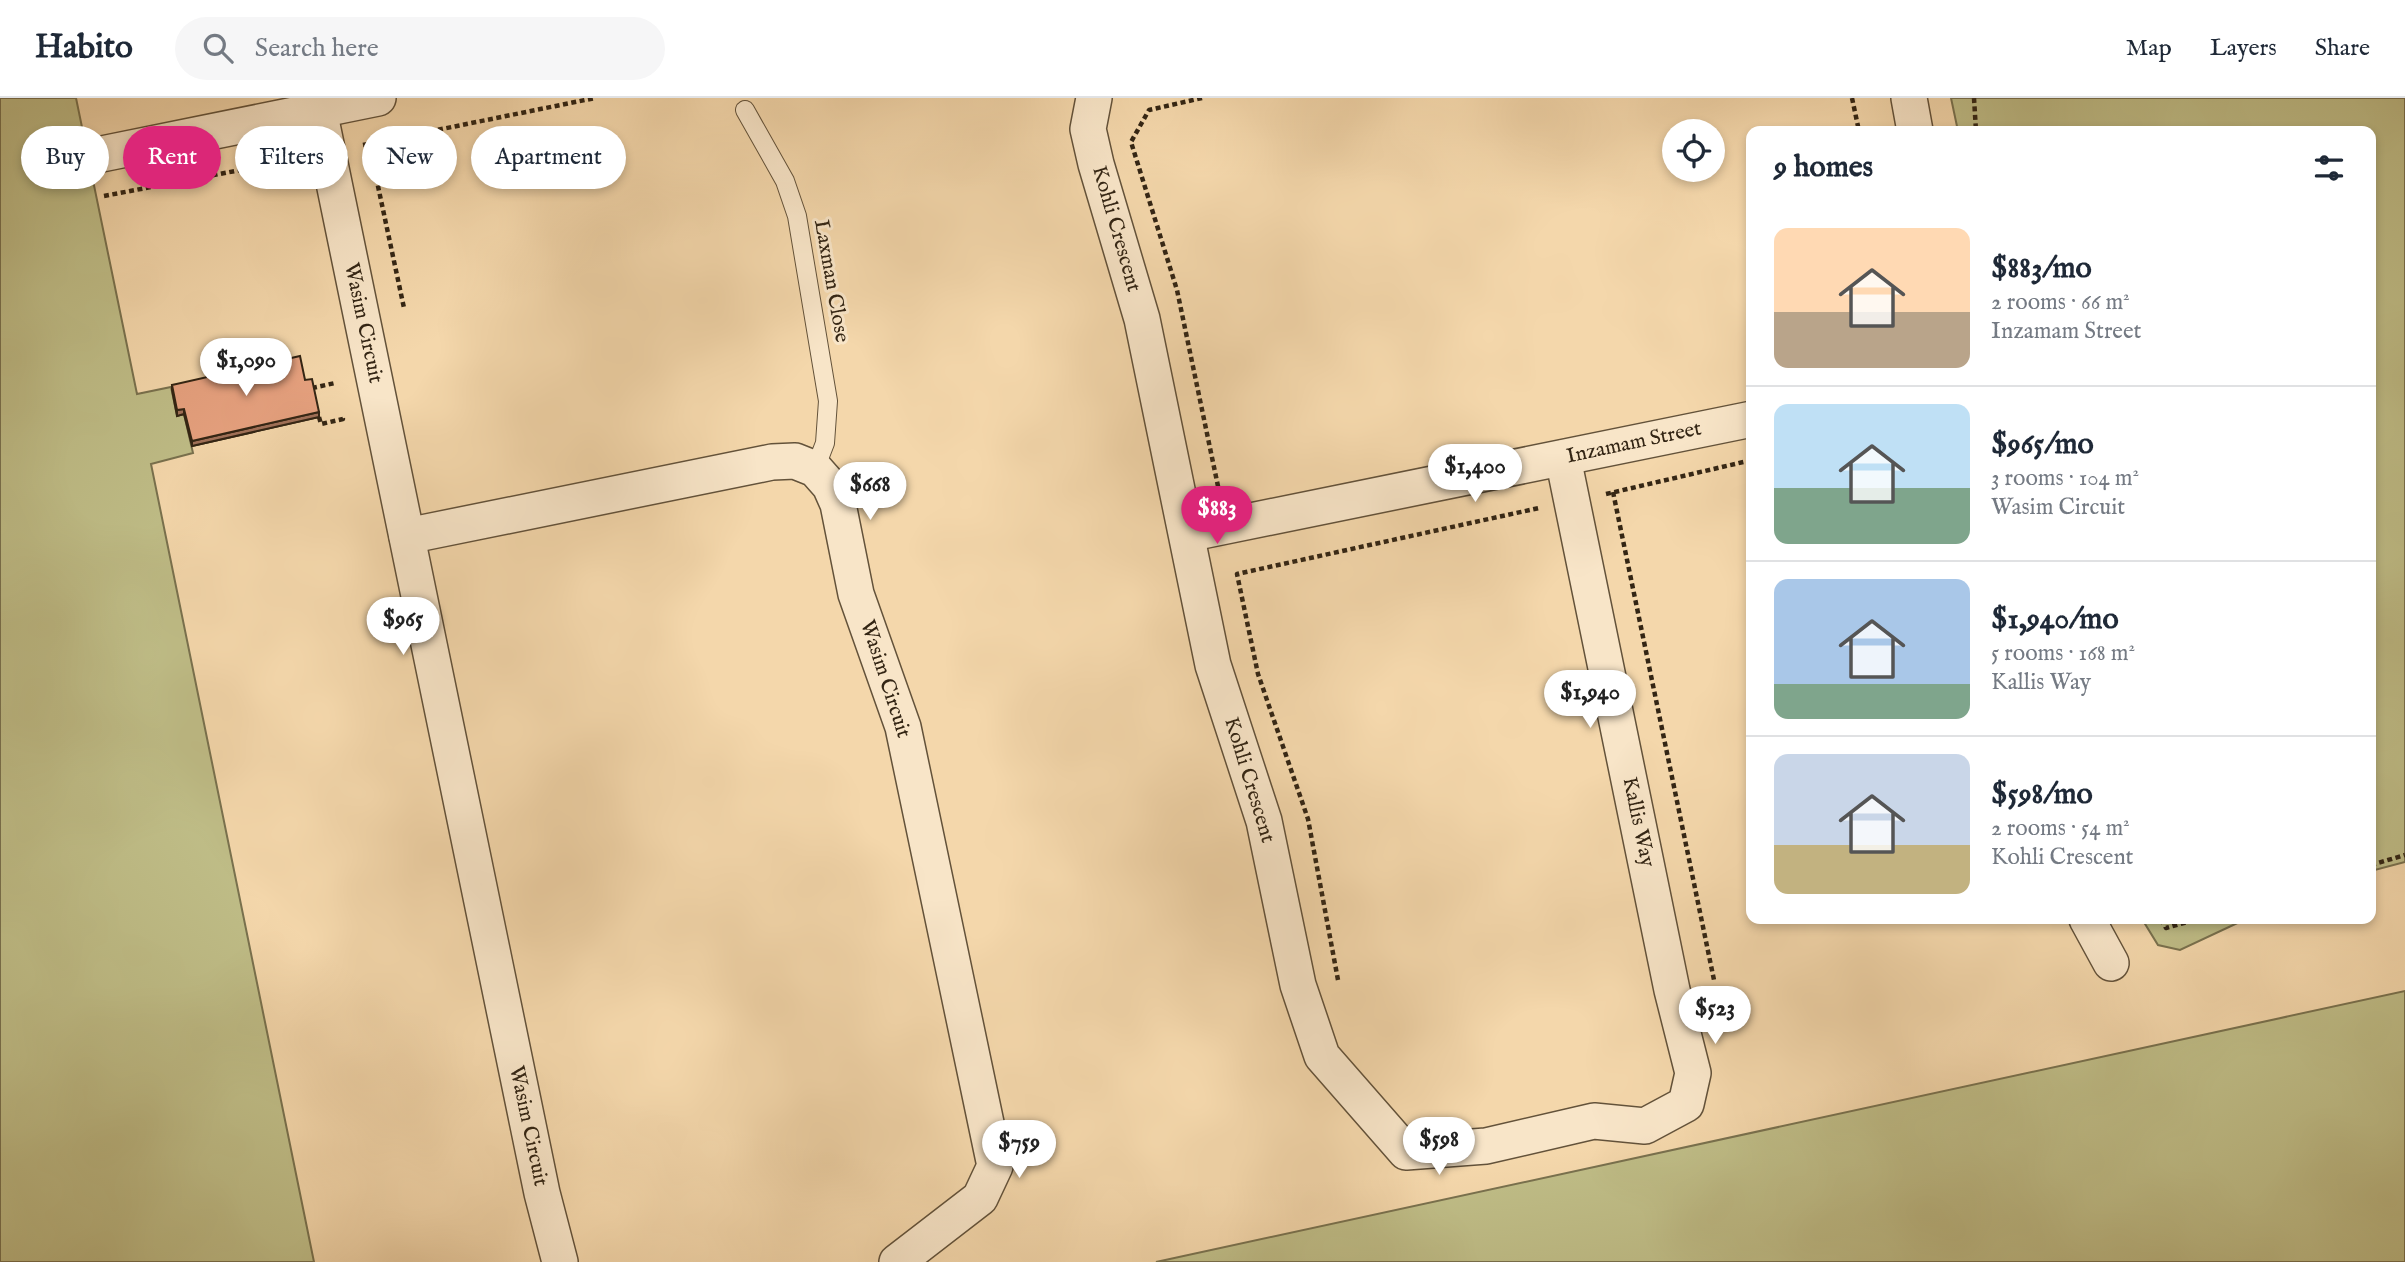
<!DOCTYPE html>
<html lang="en">
<head>
<meta charset="utf-8">
<style>
	body { margin:0; font-family:"IM FELL English",serif; background:#f6f6f7; color:#1f2937; height:100vh; display:flex; flex-direction:column; font-size:26px; white-space:nowrap }
	* { box-sizing:border-box; margin:0 }
	p { font-size:23px; color:#747a83 }
	.icon { flex:none; width:38px; height:38px; fill:none; stroke:currentColor; stroke-width:2; stroke-linecap:round; stroke-linejoin:round }
	.map { position:relative; flex:1; overflow:hidden }
	.panel { position:absolute; left:1746px; top:28px; width:630px; height:798px; display:flex; flex-direction:column; background:#fff; border-radius:14px; box-shadow:0 4px 10px #0003 }
	.panel>* { flex:none }
	.guide { position:absolute; left:21px; top:28px; width:665px; height:63px; display:flex; gap:14px }
	.buttons { position:absolute; left:1662px; top:21px; display:grid; gap:14px }
	.buttons a { display:grid; place-items:center; width:63px; height:63px; border-radius:50%; background:#fff; box-shadow:0 4px 10px #0003; font-size:35px }
	.price { position:absolute; translate:-50% -60px; padding:0 16px; border-radius:24px; background:#fff; color:#222; font-size:23px; line-height:46px; filter:drop-shadow(0 2px 4px #0008) }
	.price::after { content:''; position:absolute; left:50%; top:42px; width:21px; height:16px; margin-left:-10px; background:inherit; clip-path:polygon(0 0,100% 0,50% 100%) }
	.price.selected { background:#db2777; color:#fff }
	ul { padding:0; list-style:none }
	li { display:flex; align-items:center; gap:21px; height:175px; padding:0 28px }
	li+li { border-top:2px solid #e0e1e3 }
	li span { display:grid; place-items:center; flex:none; width:196px; height:140px; border-radius:14px; color:#555 }
	li>.icon { margin-inline-start:auto }
	span .icon { width:84px; height:84px; fill:#fffc; stroke-width:1 }
	li b { font-size:30px }
	h2 { display:flex; justify-content:space-between; align-items:center; height:84px; padding:0 28px; font-size:30px }
	.chip { padding:0 24px; border-radius:32px; background:#fff; box-shadow:0 4px 10px #0003; font-size:24px; line-height:63px }
	.chip.selected { background:#db2777; color:#fff }
	header { display:flex; align-items:center; gap:42px; box-sizing:border-box; height:98px; padding:0 35px; background:#fff; border-bottom:2px solid #e0e1e3 }
	header strong { font-size:33px }
	nav { display:flex; gap:38px; margin-inline-start:auto; font-size:24px }
	.search { width:490px; height:63px; background:#f6f6f7; display:flex; align-items:center; gap:18px; box-sizing:border-box; padding:0 24px; border-radius:38px; color:#747a83; font-size:26px }
	.map>svg:first-child { display:block }
	.green { fill:#bfbd87; stroke:#79714e; stroke-width:2 }
	.lines { fill:none; stroke-linecap:round; stroke-linejoin:round }
	.service-casing { stroke:#63523a; stroke-width:20 }
	.minor-casing { stroke:#63523a; stroke-width:38 }
	.path { stroke:#332514; stroke-width:4.5; stroke-dasharray:5 3.5; stroke-linecap:butt }
	.service { stroke:#f8e5c8; stroke-width:18 }
	.minor { stroke:#f8e5c8; stroke-width:35 }
	.wall { fill:#c68a6d; stroke:#332514; stroke-width:2 }
	.shaded-wall { fill:#a17159; stroke:#332514; stroke-width:2 }
	.building { fill:#e6a17f; stroke:#332514; stroke-width:2 }
	.labels { text-anchor:middle; dominant-baseline:central; stroke-width:6; stroke-linejoin:round; paint-order:stroke }
	.street-label { font-size:21px; fill:#332514; stroke:#f8e5c8 }
</style>
</head>
<body>
<header>
<strong>Habito</strong>
<div class="search"><svg class="icon" aria-label="search" viewBox="0 0 24 24"><circle cx="10" cy="10" r="6"/><path d="M15 15l6 6"/></svg>Search here</div>
<nav><a>Map</a><a>Layers</a><a>Share</a></nav>
</header>
<div class="map">
<svg width="2405" height="1164" viewBox="0 0 2405 1164">
	<rect width="100%" height="100%" fill="#f4d7ab"/>
	<filter id="stains"><feTurbulence type="fractalNoise" baseFrequency=".00286" numOctaves="4"/><feColorMatrix values="0 0 0 0 .2 0 0 0 0 .09 0 0 0 0 .02 0 0 0 .5 -.17"/></filter>
	<radialGradient id="worn" r=".72"><stop offset=".6" stop-color="#630" stop-opacity="0"/><stop offset="1" stop-color="#630" stop-opacity=".3"/></radialGradient>
	<!-- green -->
	<g class="green">
		<path d="M0 0H76L137 296 171 289 177 317 184 316 193 355 151 366 314 1164H0Z"/>
		<path d="M1951 0H2405V764L2371 773V33H1958Z"/>
		<path d="M2142 821H2246L2180 852 2158 847Z"/>
		<path d="M2405 893V1164H1156Z"/>
	</g>
	<g class="lines">
		<defs>
			<path id="service" d="M745 12 785 83 797 118 828 303 825 345 815 371"/>
			<g id="minor">
				<path d="M1094 0 1088 31 1096 66 1142 221 1213 567 1264 723 1298 887 1322 958 1406 1054 1486 1048 1594 1023 1645 1028 1686 1006 1693 975 1672 892 1563 360"/>
				<path d="M1909 0 1915 33"/>
				<path d="M319 12 542 1095 560 1164"/>
				<path d="M87 59 378 0"/>
				<path d="M1187 436 1752 321"/>
				<path d="M407 438 772 364 795 363 815 371 830 388 838 406 856 496 903 629 995 1068 980 1100 897 1164"/>
				<path d="M2087 821 2111 865"/>
			</g>
		</defs>
		<!-- service casing -->
		<use href="#service" class="service-casing"/>
		<!-- minor casing -->
		<use href="#minor" class="minor-casing"/>
		<!-- path -->
		<g class="path">
			<path d="M1202 0 1149 12 1131 44 1177 192 1219 393"/>
			<path d="M1852 0 1859 33"/>
			<path d="M1974 0 1976 33"/>
			<path d="M369 46 404 210"/>
			<path d="M363 47 595 0"/>
			<path d="M104 98 293 62"/>
			<path d="M312 290 335 285"/>
			<path d="M319 319 321 326 343 321 342 317"/>
			<path d="M1613 394 1714 882"/>
			<path d="M1606 396 1752 362"/>
			<path d="M2371 767 2405 757"/>
			<path d="M2161 821 2166 830 2198 821"/>
			<path d="M1338 882 1308 721 1258 576 1237 476 1539 410"/>
		</g>
		<!-- service -->
		<use href="#service" class="service"/>
		<!-- minor -->
		<use href="#minor" class="minor"/>
	</g>
	<!-- wall -->
	<path class="wall" d="M305 282 319 319 192 348 184 316 177 318 172 292V287Z"/>
	<!-- shaded-wall -->
	<g class="shaded-wall">
		<path d="M184 311V316L177 318V312Z"/>
		<path d="M319 314V319L192 348V343Z"/>
	</g>
	<!-- building -->
	<path class="building" d="M300 258 305 282 312 281 319 314 192 343 184 311 177 312 172 287Z"/>
	<g class="labels">
		<!-- street labels -->
		<g class="street-label">
			<text transform="translate(1116 131) rotate(74)">Kohli Crescent</text>
			<text transform="translate(831 183) rotate(80)">Laxman Close</text>
			<text transform="translate(363 225) rotate(78)">Wasim Circuit</text>
			<text transform="translate(1634 345) rotate(-12)">Inzamam Street</text>
			<text transform="translate(885 581) rotate(72)">Wasim Circuit</text>
			<text transform="translate(1249 682) rotate(73)">Kohli Crescent</text>
			<text transform="translate(1638 724) rotate(78)">Kallis Way</text>
			<text transform="translate(528 1028) rotate(78)">Wasim Circuit</text>
		</g>
	</g>
	<rect width="100%" height="100%" filter="url(#stains)"/>
	<rect width="100%" height="100%" fill="url(#worn)"/>
</svg>
<div class="buttons">
<a><svg class="icon" aria-label="locate" viewBox="0 0 24 24"><circle cx="12" cy="12" r="6"/><path d="M12 2v4M12 18v4M2 12h4M18 12h4"/></svg></a>
</div>
<b class="price" style="left:246px;top:300px">$1,090</b>
<b class="price" style="left:1475px;top:406px">$1,400</b>
<b class="price" style="left:870px;top:424px">$668</b>
<b class="price selected" style="left:1217px;top:448px">$883</b>
<b class="price" style="left:403px;top:559px">$965</b>
<b class="price" style="left:1590px;top:632px">$1,940</b>
<b class="price" style="left:1715px;top:948px">$523</b>
<b class="price" style="left:1439px;top:1079px">$598</b>
<b class="price" style="left:1019px;top:1082px">$759</b>
<div class="guide">
<a class="chip">Buy</a>
<a class="chip selected">Rent</a>
<a class="chip">Filters</a>
<a class="chip">New</a>
<a class="chip">Apartment</a>
</div>
<section class="panel">
<h2>9 homes<svg class="icon" aria-label="filters" viewBox="0 0 24 24"><path d="M4 7h16M4 17h16"/><circle cx="9" cy="7" r="2"/><circle cx="15" cy="17" r="2"/></svg></h2>
<ul>
<li><span style="background:linear-gradient(#ffd9b3 60%,#b9a48a 0)"><svg class="icon" aria-label="home" viewBox="0 0 24 24"><path d="M3 11l9-7 9 7M6 9v11h12V9"/></svg></span><div><b>$883/mo</b><p>2 rooms · 66 m²</p><p>Inzamam Street</p></div></li>
<li><span style="background:linear-gradient(#bfe0f5 60%,#7fa58c 0)"><svg class="icon" aria-label="home" viewBox="0 0 24 24"><path d="M3 11l9-7 9 7M6 9v11h12V9"/></svg></span><div><b>$965/mo</b><p>3 rooms · 104 m²</p><p>Wasim Circuit</p></div></li>
<li><span style="background:linear-gradient(#a9c7e8 75%,#7fa58c 0)"><svg class="icon" aria-label="home" viewBox="0 0 24 24"><path d="M3 11l9-7 9 7M6 9v11h12V9"/></svg></span><div><b>$1,940/mo</b><p>5 rooms · 168 m²</p><p>Kallis Way</p></div></li>
<li><span style="background:linear-gradient(#c9d6e8 65%,#c2b280 0)"><svg class="icon" aria-label="home" viewBox="0 0 24 24"><path d="M3 11l9-7 9 7M6 9v11h12V9"/></svg></span><div><b>$598/mo</b><p>2 rooms · 54 m²</p><p>Kohli Crescent</p></div></li>
</ul>
</section>
</div>
</body>
</html>
